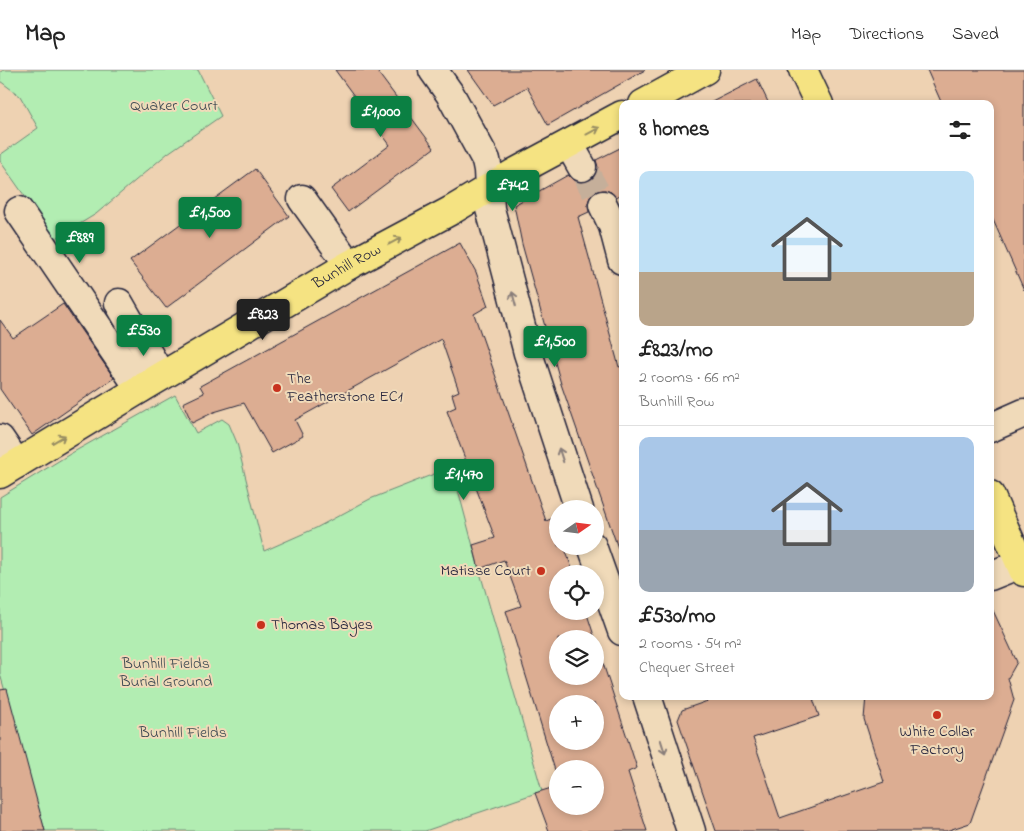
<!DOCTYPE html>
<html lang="en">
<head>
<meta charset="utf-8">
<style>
	body { margin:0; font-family:"Indie Flower",sans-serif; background:#f6f6f6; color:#222; height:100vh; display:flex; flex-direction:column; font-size:19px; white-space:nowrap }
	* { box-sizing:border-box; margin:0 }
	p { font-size:16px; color:#767676 }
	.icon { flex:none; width:28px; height:28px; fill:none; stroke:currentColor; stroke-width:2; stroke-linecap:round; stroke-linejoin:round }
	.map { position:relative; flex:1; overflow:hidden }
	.panel { position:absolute; left:619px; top:30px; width:375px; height:600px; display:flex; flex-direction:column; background:#fff; border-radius:10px; box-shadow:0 2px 8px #0003 }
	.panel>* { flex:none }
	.needle { width:32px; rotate:76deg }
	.controls { position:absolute; left:549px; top:430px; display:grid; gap:10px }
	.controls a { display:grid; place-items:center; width:55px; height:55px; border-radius:50%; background:#fff; box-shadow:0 2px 8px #0003; font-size:25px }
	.price { position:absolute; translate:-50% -42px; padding:0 11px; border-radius:5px; background:#0b8043; color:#fff; font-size:16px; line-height:32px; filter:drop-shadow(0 1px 2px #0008) }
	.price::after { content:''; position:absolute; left:50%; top:30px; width:15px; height:11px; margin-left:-8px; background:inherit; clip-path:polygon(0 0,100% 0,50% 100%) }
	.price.current { background:#222; color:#fff }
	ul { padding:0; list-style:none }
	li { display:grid; align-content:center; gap:10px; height:265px; padding:0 20px }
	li+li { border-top:1px solid #e0e0e0 }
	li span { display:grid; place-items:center; height:155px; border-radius:10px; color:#555 }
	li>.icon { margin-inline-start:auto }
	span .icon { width:90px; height:90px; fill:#fffc; stroke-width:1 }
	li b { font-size:21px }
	h2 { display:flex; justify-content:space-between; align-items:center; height:60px; padding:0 20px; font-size:21px }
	header { display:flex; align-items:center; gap:30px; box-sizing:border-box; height:70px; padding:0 25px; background:#fff; border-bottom:1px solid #e0e0e0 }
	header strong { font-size:24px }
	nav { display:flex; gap:28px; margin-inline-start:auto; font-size:18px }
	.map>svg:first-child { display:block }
	.green { fill:#b2edb2; stroke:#6a8876 }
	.building { fill:#dcad92; stroke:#22223b; fill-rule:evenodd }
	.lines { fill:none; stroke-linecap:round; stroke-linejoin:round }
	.minor-tunnel { stroke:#c5af9a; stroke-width:28; stroke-dasharray:28 14; stroke-linecap:butt }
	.minor-casing { stroke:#22223b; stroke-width:31 }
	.major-casing { stroke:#22223b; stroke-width:31 }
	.minor { stroke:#f0dab9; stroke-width:28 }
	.major { stroke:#f5e382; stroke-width:28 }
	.oneway { stroke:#968c62 }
	.oneway2 { stroke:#897e7a }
	.poi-dot { fill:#c8321e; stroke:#f0dab9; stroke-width:2 }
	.labels { text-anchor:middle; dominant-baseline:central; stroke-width:4; stroke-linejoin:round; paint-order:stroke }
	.park-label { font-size:16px; fill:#3f4b53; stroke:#f0dab9 }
	.street-label { font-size:16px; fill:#22223b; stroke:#f0dab9 }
	.poi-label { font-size:16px; fill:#22223b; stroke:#f0dab9; text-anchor:start }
</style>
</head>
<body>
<header>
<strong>Map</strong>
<nav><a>Map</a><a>Directions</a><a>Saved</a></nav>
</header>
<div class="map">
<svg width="1024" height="761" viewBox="0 0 1024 761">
	<rect width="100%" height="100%" fill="#eed2b2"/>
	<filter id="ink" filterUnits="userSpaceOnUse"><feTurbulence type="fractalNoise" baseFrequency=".02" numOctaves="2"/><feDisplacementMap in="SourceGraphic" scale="10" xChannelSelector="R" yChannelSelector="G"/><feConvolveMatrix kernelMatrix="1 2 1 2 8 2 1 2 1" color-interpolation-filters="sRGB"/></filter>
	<g filter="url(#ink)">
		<!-- green -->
		<g class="green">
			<path d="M4 0H198L221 46 168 83 96 144 55 169 0 91V85L38 58 20 26 0 11V2Z"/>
			<path d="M175 325 196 363 222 349 229 354 237 373 264 481 316 458 370 429 452 397 479 499 542 721 425 761H45L0 604V427L70 384Z"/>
		</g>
		<!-- building -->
		<g class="building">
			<path d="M335 0H376L434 78 348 142 331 119 390 75Z"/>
			<path d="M468 0H645L548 55 527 17 493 35Z"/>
			<path d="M927 0H1024V220L990 143V34H942Z"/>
			<path d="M757 9 769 34H708Z"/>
			<path d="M622 77V124L616 127 611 122 605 120 596 121 590 127 588 133 589 142 578 147 619 297 622 296V481H619L561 314 522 174 514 135 568 105 575 111 582 113 589 111 596 104 598 97 596 90Z"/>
			<path d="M255 99 289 146 166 238 130 191Z"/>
			<path d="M460 173 476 202 488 236 474 244 546 451 558 446V476H564L574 504H558V541H586L637 698 628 702 647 761H549L535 723 558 716V736H595V699H558V710L506 541 521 536 504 490 479 499 473 475 495 468 447 341 456 337 452 324 459 321 441 269 295 350 303 366 272 383 244 333 214 342 192 353 183 333 204 323 200 316ZM558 569H595V606H558ZM558 634H595V671H558Z"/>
			<path d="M63 234 114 308 32 365 0 319V250L13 268Z"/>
			<path d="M990 534 1017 592 1008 608 1014 630 970 753 946 761H716L678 650 682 640 722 626H812L819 646 753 668 780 748 884 712 864 649 866 626H990Z"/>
			<path d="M7 619 45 761H0V620Z"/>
		</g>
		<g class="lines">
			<!-- minor-tunnel -->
			<path class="minor-tunnel" d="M582 97 603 135"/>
			<defs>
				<g id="minor">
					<path d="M433 0 450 24 486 90 488 100 490 139 495 157 528 283 579 439"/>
					<path d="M569 74 582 97"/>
					<path d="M302 129 349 195"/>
					<path d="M603 135 613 156 622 190"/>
					<path d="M19 141 140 319"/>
					<path d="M119 233 161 306"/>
					<path d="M990 358 1024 343"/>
					<path d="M0 369 17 394"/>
					<path d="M592 476 622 561"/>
					<path d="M990 506 1020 494"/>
					<path d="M647 626 691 761"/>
				</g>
				<g id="major">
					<path d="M803 0 819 34"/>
					<path d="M643 34 705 0"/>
					<path id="s1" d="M0 404 140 319 349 195 452 140 514 103 622 45"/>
					<path d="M990 425 1024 502"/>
				</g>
			</defs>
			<!-- minor casing -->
			<use href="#minor" class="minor-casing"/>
			<!-- major casing -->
			<use href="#major" class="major-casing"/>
			<!-- minor -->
			<use href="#minor" class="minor"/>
			<!-- major -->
			<use href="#major" class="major"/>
		</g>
		<!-- one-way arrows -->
		<defs><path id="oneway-shaft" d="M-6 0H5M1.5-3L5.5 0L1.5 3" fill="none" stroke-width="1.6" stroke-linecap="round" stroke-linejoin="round" transform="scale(1.25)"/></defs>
		<g class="oneway">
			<use href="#oneway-shaft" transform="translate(593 61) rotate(-28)"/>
			<use href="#oneway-shaft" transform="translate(395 171) rotate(-28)"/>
			<use href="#oneway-shaft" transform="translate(59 369) rotate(-31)"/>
		</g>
		<g class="oneway2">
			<use href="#oneway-shaft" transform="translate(514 229) rotate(-105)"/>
			<use href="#oneway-shaft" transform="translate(561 385) rotate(-108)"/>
			<use href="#oneway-shaft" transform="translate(663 677) rotate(72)"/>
		</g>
	</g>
	<!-- markers -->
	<g class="poi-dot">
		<circle cx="277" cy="318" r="5"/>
		<circle cx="541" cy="501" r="5"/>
		<circle cx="261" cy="555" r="5"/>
		<circle cx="937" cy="645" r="5"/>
	</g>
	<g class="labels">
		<!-- park labels -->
		<g class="park-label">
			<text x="174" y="36">Quaker Court</text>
			<text x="166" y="594">Bunhill Fields<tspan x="166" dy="18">Burial Ground</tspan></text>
			<text x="183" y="663">Bunhill Fields</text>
		</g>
		<!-- street labels -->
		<g class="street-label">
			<text stroke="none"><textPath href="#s1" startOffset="404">Bunhill Row</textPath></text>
		</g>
		<!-- poi labels -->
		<g class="poi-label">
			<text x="287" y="309">The<tspan x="287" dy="18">Featherstone EC1</tspan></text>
			<text x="531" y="501" text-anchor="end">Matisse Court</text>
			<text x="271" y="555">Thomas Bayes</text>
			<text x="937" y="662" text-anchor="middle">White Collar<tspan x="937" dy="18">Factory</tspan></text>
		</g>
	</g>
</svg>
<div class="controls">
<a><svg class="needle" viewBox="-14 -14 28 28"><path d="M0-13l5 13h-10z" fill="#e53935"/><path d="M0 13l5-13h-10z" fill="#767676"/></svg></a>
<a><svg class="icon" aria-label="locate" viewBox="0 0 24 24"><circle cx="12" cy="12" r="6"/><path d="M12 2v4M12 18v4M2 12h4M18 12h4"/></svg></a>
<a><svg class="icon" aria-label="layers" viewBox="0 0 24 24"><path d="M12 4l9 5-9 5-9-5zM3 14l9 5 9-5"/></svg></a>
<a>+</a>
<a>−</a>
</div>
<b class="price" style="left:381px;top:68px">£1,000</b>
<b class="price" style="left:513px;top:142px">£742</b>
<b class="price" style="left:210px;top:169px">£1,500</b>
<b class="price" style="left:80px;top:194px">£889</b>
<b class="price current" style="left:263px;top:271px">£823</b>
<b class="price" style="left:144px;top:287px">£530</b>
<b class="price" style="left:555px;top:298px">£1,500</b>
<b class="price" style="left:464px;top:431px">£1,470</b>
<section class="panel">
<h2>8 homes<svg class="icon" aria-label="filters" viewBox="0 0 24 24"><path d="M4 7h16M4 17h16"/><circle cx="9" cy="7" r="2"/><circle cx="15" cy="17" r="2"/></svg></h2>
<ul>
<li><span style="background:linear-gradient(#bfe0f5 65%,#b9a48a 0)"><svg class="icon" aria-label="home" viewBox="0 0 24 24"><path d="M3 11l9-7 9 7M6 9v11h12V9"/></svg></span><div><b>£823/mo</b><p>2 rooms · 66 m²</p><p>Bunhill Row</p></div></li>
<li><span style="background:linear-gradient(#a9c7e8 60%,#9aa5b1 0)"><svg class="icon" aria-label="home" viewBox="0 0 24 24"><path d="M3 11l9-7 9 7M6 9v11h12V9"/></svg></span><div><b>£530/mo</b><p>2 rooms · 54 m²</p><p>Chequer Street</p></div></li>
</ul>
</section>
</div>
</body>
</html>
